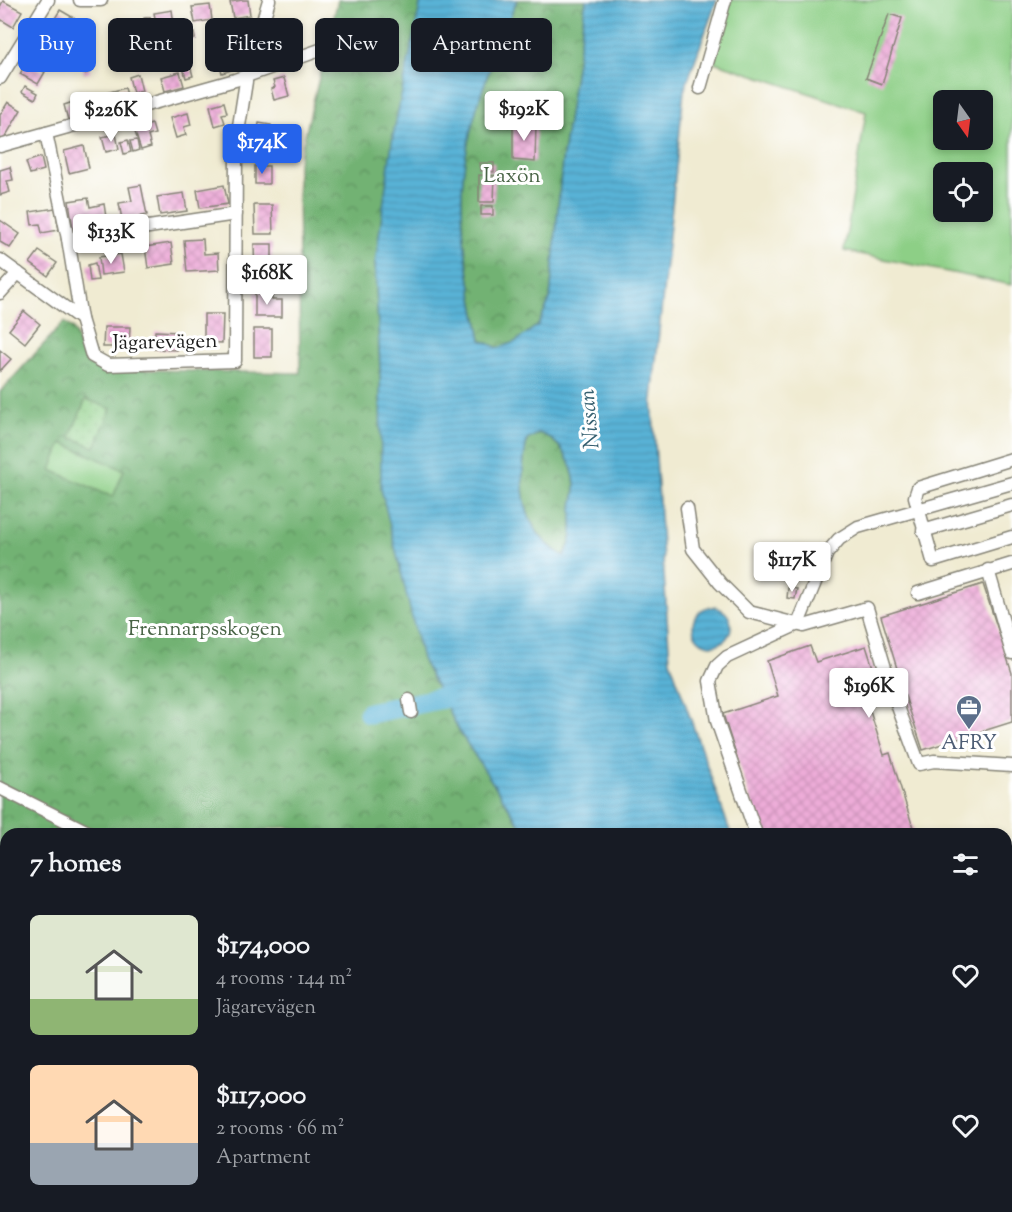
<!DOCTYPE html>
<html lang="en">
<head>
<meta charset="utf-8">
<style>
	body { margin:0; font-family:"Sorts Mill Goudy",serif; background:#242831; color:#f1f3f6; height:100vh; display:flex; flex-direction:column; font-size:22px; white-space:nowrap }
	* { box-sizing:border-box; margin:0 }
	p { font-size:20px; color:#9ea1a6 }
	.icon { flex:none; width:33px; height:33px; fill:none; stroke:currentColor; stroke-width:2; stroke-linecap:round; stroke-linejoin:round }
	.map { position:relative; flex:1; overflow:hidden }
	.side { position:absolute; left:0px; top:828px; width:1012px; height:384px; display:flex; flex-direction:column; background:#171b24; border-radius:18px 18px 0 0; box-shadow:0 3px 9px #0003 }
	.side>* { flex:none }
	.top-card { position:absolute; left:18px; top:18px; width:600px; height:54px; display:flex; gap:12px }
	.needle { width:39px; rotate:166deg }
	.buttons { position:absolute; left:933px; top:90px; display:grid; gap:12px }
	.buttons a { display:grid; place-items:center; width:60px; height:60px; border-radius:9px; background:#171b24; box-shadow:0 3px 9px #0003; font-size:30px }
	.price { position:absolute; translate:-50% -51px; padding:0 14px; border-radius:6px; background:#fff; color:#222; font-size:20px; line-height:39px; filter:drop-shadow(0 2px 3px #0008) }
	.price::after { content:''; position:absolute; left:50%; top:36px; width:18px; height:14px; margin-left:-9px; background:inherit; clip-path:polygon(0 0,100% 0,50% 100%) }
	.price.active { background:#2563eb; color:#fff }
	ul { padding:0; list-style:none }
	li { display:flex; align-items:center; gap:18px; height:150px; padding:0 30px }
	li span { display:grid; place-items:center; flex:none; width:168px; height:120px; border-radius:9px; color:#555 }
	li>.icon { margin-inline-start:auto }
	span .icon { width:72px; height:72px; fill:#fffc; stroke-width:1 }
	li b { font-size:26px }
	h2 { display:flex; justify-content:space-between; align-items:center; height:72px; padding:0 30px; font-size:26px }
	.pill { padding:0 21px; border-radius:9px; background:#171b24; box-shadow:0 3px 9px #0003; font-size:21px; line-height:54px }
	.pill.active { background:#2563eb; color:#fff }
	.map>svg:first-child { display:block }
	.grass { fill:url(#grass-tufts); stroke:#547651; stroke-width:1.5 }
	.forest { fill:url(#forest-crowns); stroke:#476748; stroke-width:1.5 }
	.park { fill:url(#park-dots); stroke:#547651; stroke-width:1.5 }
	.garden { fill:#8dcf86; stroke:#547651; stroke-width:1.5; fill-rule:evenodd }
	.water { fill:url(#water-rules); stroke:#3a6779; stroke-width:1.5; fill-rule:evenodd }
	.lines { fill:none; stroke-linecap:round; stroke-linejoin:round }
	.canal { stroke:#59b2d6; stroke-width:12 }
	.river { stroke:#59b2d6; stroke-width:21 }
	.building { fill:url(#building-cross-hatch) }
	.minor-casing { stroke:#868477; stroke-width:15 }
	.minor { stroke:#fff; stroke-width:12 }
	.labels { text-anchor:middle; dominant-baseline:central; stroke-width:6; stroke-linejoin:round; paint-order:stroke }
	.park-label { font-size:21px; fill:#496446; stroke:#fff }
	.street-label { font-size:21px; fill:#1c1c1c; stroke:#fff }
	.service-label { font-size:21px; fill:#4e5e75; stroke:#fff }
	.water-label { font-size:22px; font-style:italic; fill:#376070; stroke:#fff }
</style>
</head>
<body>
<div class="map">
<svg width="1012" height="1212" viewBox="0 0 1012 1212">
	<defs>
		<pattern id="grass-tufts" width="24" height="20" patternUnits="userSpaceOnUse" patternTransform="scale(1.5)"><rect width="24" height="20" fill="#8dcf86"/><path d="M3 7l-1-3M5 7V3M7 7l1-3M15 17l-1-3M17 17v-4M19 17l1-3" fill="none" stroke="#79b173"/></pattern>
		<pattern id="forest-crowns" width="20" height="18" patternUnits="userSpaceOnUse" patternTransform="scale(1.5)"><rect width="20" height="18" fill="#72b273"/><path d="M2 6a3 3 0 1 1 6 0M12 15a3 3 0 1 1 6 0" fill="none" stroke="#5d905e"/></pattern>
		<pattern id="park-dots" width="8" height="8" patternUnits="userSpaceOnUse" patternTransform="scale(1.5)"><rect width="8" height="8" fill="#8dcf86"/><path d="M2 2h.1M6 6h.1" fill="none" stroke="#79b173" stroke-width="1.8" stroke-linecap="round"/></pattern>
		<pattern id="water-rules" width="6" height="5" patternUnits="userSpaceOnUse" patternTransform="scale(1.5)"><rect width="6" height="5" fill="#59b2d6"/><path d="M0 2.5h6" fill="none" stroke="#4d98b7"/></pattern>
		<pattern id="building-cross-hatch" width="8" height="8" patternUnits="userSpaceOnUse" patternTransform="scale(1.5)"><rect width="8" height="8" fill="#edacd8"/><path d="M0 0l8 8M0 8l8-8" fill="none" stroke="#cb93b9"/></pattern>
	</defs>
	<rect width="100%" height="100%" fill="#fff"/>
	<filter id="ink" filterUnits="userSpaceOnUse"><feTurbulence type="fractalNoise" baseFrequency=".0167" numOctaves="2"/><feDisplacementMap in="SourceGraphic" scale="12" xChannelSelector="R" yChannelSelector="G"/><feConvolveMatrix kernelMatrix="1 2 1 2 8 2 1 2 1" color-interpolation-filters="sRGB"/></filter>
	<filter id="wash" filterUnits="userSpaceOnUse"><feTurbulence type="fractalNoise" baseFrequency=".008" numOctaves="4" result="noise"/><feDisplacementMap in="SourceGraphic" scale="24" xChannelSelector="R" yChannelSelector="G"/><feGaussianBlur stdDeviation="1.35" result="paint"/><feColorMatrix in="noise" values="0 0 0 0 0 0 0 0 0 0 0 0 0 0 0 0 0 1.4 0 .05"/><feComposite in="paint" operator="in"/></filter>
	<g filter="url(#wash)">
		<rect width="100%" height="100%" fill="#f0ebd2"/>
		<!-- grass -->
		<g class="grass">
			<path d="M0 1163 6 1170V1206H34L38 1212H0Z"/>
			<path d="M452 1206H501L498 1212H460Z"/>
			<path d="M550 1206H601L602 1212H545Z"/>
		</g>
		<!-- forest -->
		<g class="forest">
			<path d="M338 0H421L375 264 380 368 422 659 461 734 526 834H314C294 827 277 824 257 834H6V1028L0 1032V392L64 322 73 329 87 364 99 369 300 373 298 164Z"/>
			<path d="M517 0H586L562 162 550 299 538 325 515 342 498 348 481 340C472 292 461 243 462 194 463 127 492 61 517 0Z"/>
			<path d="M539 433C560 440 572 462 575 484 576 491 573 499 572 507 571 531 576 532 564 556 520 531 518 485 527 440Z"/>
			<path d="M1012 1044V1191L1006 1171V1061Z"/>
		</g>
		<!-- park -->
		<path class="park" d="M86 399 111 409 95 447 70 437Z"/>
		<!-- garden -->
		<g class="garden">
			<path d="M727 0H1012V285L844 251 866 112 714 62ZM944 100H982V140H944ZM944 172H982V212H944Z"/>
			<path d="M62 443 124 470 113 497 51 470Z"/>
		</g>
		<!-- water -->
		<g class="water">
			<path d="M421 0H517C492 61 464 127 462 194 461 243 472 292 481 340L498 348 515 342 538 325 550 299 562 162 586 0H717L684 91 652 399 670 660 731 834H526L461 734 422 659 381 489 380 368 375 264 393 135ZM539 433C560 439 572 462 575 483 576 491 573 499 572 507 571 529 576 535 564 556 520 532 518 484 527 440Z"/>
			<circle cx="712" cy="626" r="19"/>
			<path d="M757 1206H842L844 1212H755Z"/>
		</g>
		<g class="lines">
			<!-- canal -->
			<path class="canal" d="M638 1206 639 1212"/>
			<!-- river -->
			<path class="river" d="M369 713 443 698"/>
		</g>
		<g id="blocks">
			<!-- building -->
			<g class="building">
				<path d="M242 0H248L250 15 233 18 230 2Z"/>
				<path d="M3 1 22 11 13 27 0 19V7Z"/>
				<path d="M210 5 212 20 195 23 192 7Z"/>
				<path d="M60 10 91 28 82 42 67 33 60 44 45 35Z"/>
				<path d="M172 10 174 25 157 28 154 13Z"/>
				<path d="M889 14 902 18 882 84 866 78Z"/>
				<path d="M150 17 153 39 147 40 144 18Z"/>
				<path d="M132 22 135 37 118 40 116 25Z"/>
				<path d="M194 33 195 39 187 41 185 35Z"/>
				<path d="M295 34 300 51 280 57 275 40Z"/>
				<path d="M31 54 40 58 35 67 45 72 38 84 20 74Z"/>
				<path d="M234 54 238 68 222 73 218 58Z"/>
				<path d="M70 58 76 62 74 66 67 63Z"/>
				<path d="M141 60 143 66 136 68 135 61Z"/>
				<path d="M190 65 193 76 186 78 183 68Z"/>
				<path d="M89 67 90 72 84 74 83 68Z"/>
				<path d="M180 72 184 86 165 91 161 77Z"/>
				<path d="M138 74 142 91 133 93 129 77Z"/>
				<path d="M284 78 289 96 274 100 271 89 275 87 273 81Z"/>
				<path d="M25 86 38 93 35 99 22 92Z"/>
				<path d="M125 88 129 102 106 108 102 94Z"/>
				<path d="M82 99 87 115 68 120 64 105Z"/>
				<path d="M8 102 21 110 3 141 0 139V115Z"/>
				<path d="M224 102 227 113 222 114 225 123 215 126 210 106Z"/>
				<path d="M188 113 191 125 184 127 186 135 176 138 170 118Z"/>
				<path d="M259 123 271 125 268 141 256 139Z"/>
				<path d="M513 123 536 124 535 162 513 160Z"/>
				<path d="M152 124 155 134 148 136 151 147 141 150 134 129Z"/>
				<path d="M116 134 119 149 106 152 102 137Z"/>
				<path d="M128 140 131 152 124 154 121 142Z"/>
				<path d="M137 140 139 150 133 152 130 141Z"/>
				<path d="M84 146 89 168 69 173 64 151Z"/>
				<path d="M41 157 44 170 30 174 26 162Z"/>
				<path d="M480 163H494V172L481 171Z"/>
				<rect x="255" y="166" width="14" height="18"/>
				<path d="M10 167 13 180 7 181 10 192 0 195V170Z"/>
				<path d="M479 175 495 176 494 202H479Z"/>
				<path d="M141 185 147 215 122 220 119 203 132 201 129 187Z"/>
				<path d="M224 185 228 204 200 208 197 190Z"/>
				<path d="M184 193 187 211 160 215 157 197Z"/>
				<path d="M88 198 90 207 104 204 107 224 73 229 69 201Z"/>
				<path d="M254 205H272L273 234H255Z"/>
				<rect x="481" y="206" width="12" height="9"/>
				<path d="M55 208 59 230 42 233 40 224 32 225 30 212Z"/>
				<path d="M0 220 20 234 10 248 0 242Z"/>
				<path d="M203 239 204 254 218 253 219 270 187 272 184 240Z"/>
				<path d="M171 243 174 264 148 268 145 247Z"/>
				<path d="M254 244H272V262H280V280L255 281Z"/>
				<path d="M39 251 57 263 48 276 30 263Z"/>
				<path d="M121 254 124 272 101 275 99 257Z"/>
				<path d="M95 263 98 280 90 281 88 265Z"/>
				<path d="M255 292H272V300H282V317H255Z"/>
				<path d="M24 311 40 324 25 343 9 330Z"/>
				<path d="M204 314H223L222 343 204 342Z"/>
				<path d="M104 327H130L129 347H103Z"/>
				<rect x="254" y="329" width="18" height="28"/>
				<path d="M155 331 178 332 177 350 154 349Z"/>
				<path d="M0 350 11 359 0 371Z"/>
				<path d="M983 584 1012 673V722L923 750 904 693 868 705 884 755 890 753 915 834H761L723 714 778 696 767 661 810 646 816 662 866 646 881 692 902 685 881 616Z"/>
				<path d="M788 588 797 589 795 599 787 598Z"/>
				<path d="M1006 998 1012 999 1008 1030H1006Z"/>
				<path d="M6 1069V1081L0 1074Z"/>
				<path d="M64 1206H83L86 1212H67Z"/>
				<path d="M186 1206H200L206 1212H179Z"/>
				<path d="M260 1206H273L275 1212H262L258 1207Z"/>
				<path d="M891 1206H914L913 1208 923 1212H889Z"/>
				<path d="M969 1206H1001L1003 1212H970Z"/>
			</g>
		</g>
	</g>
	<g filter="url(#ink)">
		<use href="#blocks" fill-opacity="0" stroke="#868477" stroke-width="1.5"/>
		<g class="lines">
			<defs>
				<g id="minor">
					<path d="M80 0H101"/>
					<path d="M0 78 48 0"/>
					<path d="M700 88 725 0"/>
					<path d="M46 133 68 239 81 319 92 356 108 365 235 361 236 145 247 75 269 0"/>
					<path d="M0 146 235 80 320 50"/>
					<path d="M68 239 236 214"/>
					<path d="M0 260 81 319"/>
					<path d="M0 293 18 273"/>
					<path d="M1012 459 918 488 915 497 933 561 1012 537"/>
					<path d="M687 508 693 549 720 583 749 612 804 626 867 608 891 688"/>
					<path d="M923 531 1012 505"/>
					<path d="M988 570 1012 653"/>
					<path d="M918 593 1012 564"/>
					<path d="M894 696 919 764 934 761 1012 766"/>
					<path d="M409 700 411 712"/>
					<path d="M0 788 92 834"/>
					<path d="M756 834 717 721 710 681 717 666 727 657 798 624 827 553 839 539 858 527 1012 483"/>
					<path d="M1006 883V885"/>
					<path d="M1006 950 1012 917"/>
					<path d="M96 1206 99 1212"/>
					<path d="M755 1206 769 1212"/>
					<path d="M222 1212 229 1206"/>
					<path d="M332 1212 338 1206"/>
				</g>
			</defs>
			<!-- minor casing -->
			<use href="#minor" class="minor-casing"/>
			<!-- minor -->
			<use href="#minor" class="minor"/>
		</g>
	</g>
	<!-- icons -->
	<defs>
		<symbol id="office-pin" viewBox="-11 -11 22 30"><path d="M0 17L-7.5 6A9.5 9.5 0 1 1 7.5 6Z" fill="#5c6f8a" stroke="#fff"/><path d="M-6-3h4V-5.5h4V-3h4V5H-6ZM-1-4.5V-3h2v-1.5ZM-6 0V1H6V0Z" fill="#fff"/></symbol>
	</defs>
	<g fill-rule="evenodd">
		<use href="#office-pin" x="954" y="693" width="30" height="40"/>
	</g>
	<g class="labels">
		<!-- park labels -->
		<g class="park-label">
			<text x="512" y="177">Laxön</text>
			<text x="205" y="630">Frennarpsskogen</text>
		</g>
		<!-- street labels -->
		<g class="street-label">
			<text transform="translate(165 343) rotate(-1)">Jägarevägen</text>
		</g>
		<!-- service labels -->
		<g class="service-label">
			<text x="969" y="744">AFRY</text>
		</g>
		<!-- water labels -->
		<g class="water-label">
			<text transform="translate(591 419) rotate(-95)">Nissan</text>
		</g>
	</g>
</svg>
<div class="buttons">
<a><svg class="needle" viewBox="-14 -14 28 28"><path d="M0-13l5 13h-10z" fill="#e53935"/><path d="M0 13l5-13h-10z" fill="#9ea1a6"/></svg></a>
<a><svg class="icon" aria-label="locate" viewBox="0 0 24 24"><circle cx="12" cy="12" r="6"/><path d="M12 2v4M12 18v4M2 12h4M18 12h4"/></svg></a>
</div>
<b class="price" style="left:524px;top:142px">$192K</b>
<b class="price" style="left:111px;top:143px">$226K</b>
<b class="price active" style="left:262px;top:175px">$174K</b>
<b class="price" style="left:111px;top:265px">$133K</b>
<b class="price" style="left:267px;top:306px">$168K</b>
<b class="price" style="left:792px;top:593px">$117K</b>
<b class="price" style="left:869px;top:719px">$196K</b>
<div class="top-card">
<a class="pill active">Buy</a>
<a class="pill">Rent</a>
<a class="pill">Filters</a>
<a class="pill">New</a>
<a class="pill">Apartment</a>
</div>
<section class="side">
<h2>7 homes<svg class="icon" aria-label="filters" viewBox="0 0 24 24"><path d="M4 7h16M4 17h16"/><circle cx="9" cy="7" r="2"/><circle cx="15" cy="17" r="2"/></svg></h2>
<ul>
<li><span style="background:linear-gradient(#dfe7d0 70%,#8fb573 0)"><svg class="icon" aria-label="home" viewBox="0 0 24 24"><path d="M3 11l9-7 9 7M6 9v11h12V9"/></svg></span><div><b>$174,000</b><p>4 rooms · 144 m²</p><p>Jägarevägen</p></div><svg class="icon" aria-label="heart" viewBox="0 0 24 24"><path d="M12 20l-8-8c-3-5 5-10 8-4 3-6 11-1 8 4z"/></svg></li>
<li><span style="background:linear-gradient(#ffd9b3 65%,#9aa5b1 0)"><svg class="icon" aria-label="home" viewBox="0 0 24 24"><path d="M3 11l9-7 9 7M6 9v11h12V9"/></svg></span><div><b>$117,000</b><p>2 rooms · 66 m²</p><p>Apartment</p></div><svg class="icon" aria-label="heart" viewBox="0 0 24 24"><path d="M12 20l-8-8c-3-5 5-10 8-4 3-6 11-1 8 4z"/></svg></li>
</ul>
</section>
</div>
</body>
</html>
